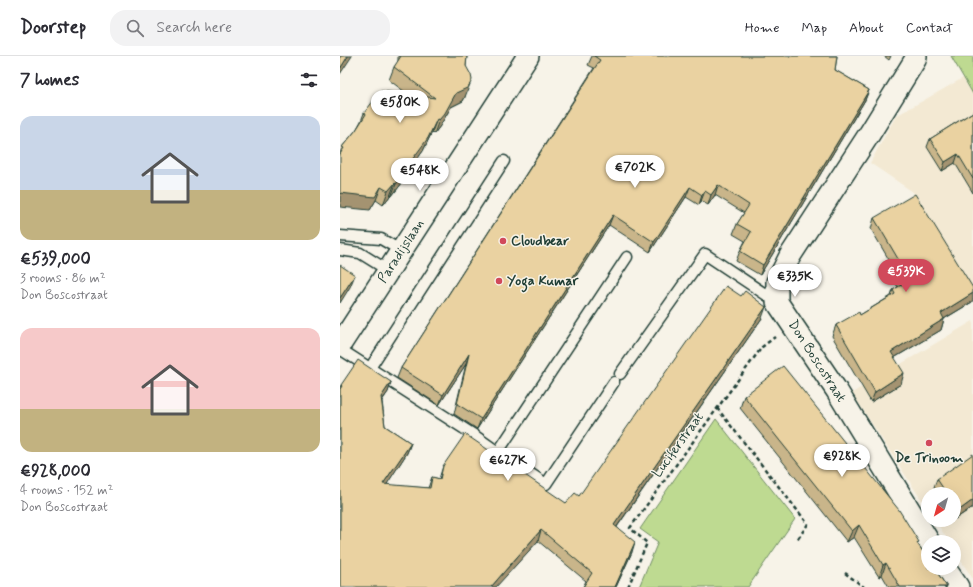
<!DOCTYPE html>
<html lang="en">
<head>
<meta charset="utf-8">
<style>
	body { margin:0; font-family:Mynerve,sans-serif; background:#f2f2f3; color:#2b2b33; height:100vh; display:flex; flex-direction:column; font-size:15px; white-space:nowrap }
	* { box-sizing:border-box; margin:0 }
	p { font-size:13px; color:#7c7c81 }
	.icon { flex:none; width:22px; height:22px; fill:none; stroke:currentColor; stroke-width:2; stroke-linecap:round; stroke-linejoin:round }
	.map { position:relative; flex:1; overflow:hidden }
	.panel { display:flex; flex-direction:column; background:#fff; width:340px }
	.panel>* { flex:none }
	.needle { width:26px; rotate:217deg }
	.buttons { position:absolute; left:581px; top:431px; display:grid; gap:8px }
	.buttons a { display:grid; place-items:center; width:40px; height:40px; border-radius:50%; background:#fff; box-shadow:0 4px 16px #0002; font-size:20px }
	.price { position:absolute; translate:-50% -34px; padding:0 9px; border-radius:14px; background:#fff; color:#222; font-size:13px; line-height:26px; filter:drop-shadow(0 1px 2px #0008) }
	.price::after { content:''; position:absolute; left:50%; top:24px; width:12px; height:9px; margin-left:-6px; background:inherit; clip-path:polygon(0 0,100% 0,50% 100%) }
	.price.active { background:#d1495b; color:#fff }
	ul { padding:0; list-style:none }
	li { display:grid; align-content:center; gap:8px; height:212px; padding:0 20px }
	li span { display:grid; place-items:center; height:124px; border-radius:12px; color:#555 }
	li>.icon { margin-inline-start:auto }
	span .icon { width:72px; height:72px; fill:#fffc; stroke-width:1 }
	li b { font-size:17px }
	h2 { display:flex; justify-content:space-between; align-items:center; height:48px; padding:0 20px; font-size:17px }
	header { display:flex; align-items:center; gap:24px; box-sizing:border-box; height:56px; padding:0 20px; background:#fff; border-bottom:1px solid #e1e1e2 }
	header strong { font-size:19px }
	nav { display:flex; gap:22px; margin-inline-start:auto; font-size:14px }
	.search { width:280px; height:36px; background:#f2f2f3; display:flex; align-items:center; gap:10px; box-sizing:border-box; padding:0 14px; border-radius:16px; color:#7c7c81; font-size:15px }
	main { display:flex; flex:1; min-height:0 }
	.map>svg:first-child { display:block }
	.built { fill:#f3e9d3 }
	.green { fill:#beda91; stroke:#6e8c62 }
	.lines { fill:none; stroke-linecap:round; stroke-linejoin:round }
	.lane-casing { stroke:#1f3d34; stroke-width:13 }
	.street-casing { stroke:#1f3d34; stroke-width:24 }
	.path { stroke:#1f3d34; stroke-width:2.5; stroke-dasharray:4 3; stroke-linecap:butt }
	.lane { stroke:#f7f3e8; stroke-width:10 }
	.street { stroke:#f7f3e8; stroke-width:21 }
	.wall { fill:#c9b58a; stroke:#1f3d34 }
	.shaded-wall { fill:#a49371; stroke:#1f3d34 }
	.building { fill:#ead2a1; stroke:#1f3d34 }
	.poi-dot { fill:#d1495b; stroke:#f7f3e8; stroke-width:1.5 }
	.labels { text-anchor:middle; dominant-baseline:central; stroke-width:3; stroke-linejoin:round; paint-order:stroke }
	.poi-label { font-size:14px; font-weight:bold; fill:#1f3d34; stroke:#f7f3e8; text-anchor:start }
	.street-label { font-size:14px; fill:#1f3d34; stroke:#f7f3e8 }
</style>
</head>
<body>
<header>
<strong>Doorstep</strong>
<div class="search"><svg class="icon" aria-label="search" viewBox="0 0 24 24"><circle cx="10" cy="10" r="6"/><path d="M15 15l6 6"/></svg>Search here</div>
<nav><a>Home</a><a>Map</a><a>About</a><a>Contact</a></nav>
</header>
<main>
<section class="panel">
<h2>7 homes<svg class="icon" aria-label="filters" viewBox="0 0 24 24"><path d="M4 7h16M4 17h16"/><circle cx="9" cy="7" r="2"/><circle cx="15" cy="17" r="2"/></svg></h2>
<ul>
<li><span style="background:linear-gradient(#c9d6e8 60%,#c2b280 0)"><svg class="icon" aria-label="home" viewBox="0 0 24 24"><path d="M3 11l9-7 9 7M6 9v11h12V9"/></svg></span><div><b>€539,000</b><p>3 rooms · 86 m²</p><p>Don Boscostraat</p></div></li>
<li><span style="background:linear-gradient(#f6c9c9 65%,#c2b280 0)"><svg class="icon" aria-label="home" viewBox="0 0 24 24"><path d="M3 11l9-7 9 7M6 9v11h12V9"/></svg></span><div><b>€928,000</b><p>4 rooms · 152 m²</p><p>Don Boscostraat</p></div></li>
</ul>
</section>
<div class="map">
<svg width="633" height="531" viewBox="0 0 633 531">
	<rect width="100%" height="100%" fill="#f7f3e8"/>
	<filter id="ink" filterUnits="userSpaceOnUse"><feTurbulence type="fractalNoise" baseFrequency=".025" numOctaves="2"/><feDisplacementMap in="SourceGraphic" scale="8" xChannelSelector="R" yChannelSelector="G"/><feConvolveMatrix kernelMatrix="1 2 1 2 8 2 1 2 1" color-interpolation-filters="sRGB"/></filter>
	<g filter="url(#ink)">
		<!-- built -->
		<g class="built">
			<path d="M623 22 633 38V233L573 136 530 107 556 60Z"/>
			<path d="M633 265V523L614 494V486H609L595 464H614V438H588V454L512 337Z"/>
		</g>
		<!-- green -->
		<g class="green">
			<path d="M611 0H633V38Z"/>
			<path d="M376 363 455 463 408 531H299L318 486 300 473Z"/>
		</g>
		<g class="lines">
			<defs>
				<g id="lane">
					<path d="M0 180 41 183 62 195"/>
					<path d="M0 194 20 197 49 215"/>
					<path d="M0 293 134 379 158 396"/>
					<path d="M30 312 164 105"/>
					<path d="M280 318 365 198 437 246"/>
					<path d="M274 326 206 428 158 396 287 201"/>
				</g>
				<g id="street">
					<path d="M576 0 575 4 530 77 450 200 437 226V246L497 335 589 486"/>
					<path d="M0 289 188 0"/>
					<path d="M605 512 618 531"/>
				</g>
			</defs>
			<!-- lane casing -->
			<use href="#lane" class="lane-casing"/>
			<!-- street casing -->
			<use href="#street" class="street-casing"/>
			<!-- path -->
			<g class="path">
				<path d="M377 352 468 468 457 484"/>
				<path d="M505 517 524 531"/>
				<path d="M288 531 307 487 290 472 422 291 435 281"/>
			</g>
			<!-- lane -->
			<use href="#lane" class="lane"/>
			<!-- street -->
			<use href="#street" class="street"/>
		</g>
		<!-- wall -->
		<g class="wall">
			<path d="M58 0H127L126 10 125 41 123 45 111 51 100 70 94 78 92 76 83 95 68 116 66 122 51 141 50 140 43 149 36 144 30 154 0 98 2 91 16 74 21 65 24 57 69 39 49 24 54 11 58 6Z"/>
			<path d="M252 0H497L495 14 529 34 525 44 420 219 396 205 400 195 405 185 393 178 397 168 404 157 375 139 368 149 361 145 359 149 346 141 310 196 269 169 137 373 114 358 126 308 99 349 57 322 61 312 254 12 248 9Z"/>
			<path d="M544 0H551L549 4Z"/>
			<path d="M633 56V137L615 107 602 115 587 91 590 83Z"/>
			<path d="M534 162 632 246 604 263 601 274 554 302 561 328 531 346 492 280 496 269 520 259 551 240 553 234 558 231 556 228 559 221 531 173Z"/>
			<path d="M422 262 277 471 292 496 276 531H243L246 525 198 485 166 519 0 531V332L1 329 51 326 48 336 42 345 45 370 71 387 67 397 46 429 88 432 92 421 99 423 103 410 226 447 239 440Z"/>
			<path d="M404 340 578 488 607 531H549L542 519 539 521 514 481 507 486 400 352Z"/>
			<path d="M597 423 633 451 615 463 614 462V438H598L594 431Z"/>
		</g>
		<!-- shaded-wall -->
		<g class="shaded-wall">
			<path d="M8 0H12L0 18V13Z"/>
			<path d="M130 28 125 41 123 45 111 51 100 70 94 78 99 64 116 37Z"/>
			<path d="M529 34 525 44 420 219 423 209Z"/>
			<path d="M97 63 92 76 83 95 68 116 66 122 51 141 56 128 69 108Z"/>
			<path d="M618 98 615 107 602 115 605 106Z"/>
			<path d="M55 127 50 140 43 149 48 135Z"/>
			<path d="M378 129 375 139 368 149 371 139Z"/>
			<path d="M41 131 36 144 30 154 0 151V137Z"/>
			<path d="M350 131 346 141 310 196 314 186Z"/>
			<path d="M365 135 361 145 359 149 362 139Z"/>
			<path d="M273 159 269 169 137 373 141 363Z"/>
			<path d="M15 219 10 231 0 247V242Z"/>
			<path d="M633 237V243L632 246 597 267 601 257Z"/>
			<path d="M426 251 422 262 271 479 274 469Z"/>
			<path d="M604 263 601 274 547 306 551 296Z"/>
			<path d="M129 298 126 308 99 349 103 339Z"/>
			<path d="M564 317 561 328 531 346 535 336Z"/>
			<path d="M51 326 48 336 37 351 41 341Z"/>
			<path d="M71 387 67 397 40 439 43 428Z"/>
			<path d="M633 444V451L615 463 618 455Z"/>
			<path d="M519 469 514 481 507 486 512 475Z"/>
			<path d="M201 474 198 485 156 531H151L170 509Z"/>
			<path d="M295 486 292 496 276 531H275Z"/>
			<path d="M546 507 542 519 539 521 543 509Z"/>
		</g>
		<!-- building -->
		<g class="building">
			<path d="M0 0H8L0 13Z"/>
			<path d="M61 0H127L126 10 131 19 132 24 130 28 127 32 116 37 105 57 99 64 97 63 88 82 69 108H71L56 128 55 127 48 135 41 131 35 141 0 137V98L4 92 2 91 16 74 26 58 24 57 41 35 95 42 54 11Z"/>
			<path d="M254 0H497L495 14 529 34 423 209 400 195 411 176 397 168 409 149 378 129 371 139 365 135 362 139 350 131 314 186 273 159 141 363 117 348 129 298 103 339 61 312 260 4Z"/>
			<path d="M633 56V123L618 98 605 106 590 83Z"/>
			<path d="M575 138 633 232V237L601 257 604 263 551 296 564 317 535 336 496 269 519 256 520 259 555 238 553 234 566 226 560 218 564 213 534 162Z"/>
			<path d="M0 209 15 219 0 242Z"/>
			<path d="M386 230 401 240 405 235 426 251 274 469 295 486 275 531H243L252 517 201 474 170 509 151 531H0V333L2 330 1 329 18 304 51 326 41 341 45 370 71 387 43 428 90 432 92 421 100 423 103 410 125 378 226 447 235 437 239 440Z"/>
			<path d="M443 310 559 454 579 486 577 487 588 503V512H594L607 531H560L546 507 543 509 519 469 512 475 404 340Z"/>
			<path d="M633 398V444L618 455 614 448V438H607L597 423Z"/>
		</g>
	</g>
	<!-- markers -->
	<g class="poi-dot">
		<circle cx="163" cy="185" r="4"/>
		<circle cx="159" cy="225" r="4"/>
		<circle cx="589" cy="387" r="4"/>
	</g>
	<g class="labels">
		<!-- poi labels -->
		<g class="poi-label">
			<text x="171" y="185">Cloudbear</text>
			<text x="167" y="225">Yoga Kumar</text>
			<text x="589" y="402" text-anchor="middle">De Trinoom</text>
		</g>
		<!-- street labels -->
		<g class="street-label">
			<text transform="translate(61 195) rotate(-57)">Paradijslaan</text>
			<text transform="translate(477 305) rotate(57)">Don Boscostraat</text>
			<text transform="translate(338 389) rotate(-54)">Luciferstraat</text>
		</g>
	</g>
</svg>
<div class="buttons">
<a><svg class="needle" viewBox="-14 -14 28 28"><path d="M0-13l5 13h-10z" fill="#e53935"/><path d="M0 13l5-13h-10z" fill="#7c7c81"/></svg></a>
<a><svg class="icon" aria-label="layers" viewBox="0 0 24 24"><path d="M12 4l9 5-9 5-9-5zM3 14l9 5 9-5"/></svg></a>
</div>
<b class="price" style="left:60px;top:68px">€580K</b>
<b class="price" style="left:295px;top:133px">€702K</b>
<b class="price" style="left:80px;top:136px">€548K</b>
<b class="price active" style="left:566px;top:237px">€539K</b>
<b class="price" style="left:455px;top:242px">€335K</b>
<b class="price" style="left:502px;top:422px">€928K</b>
<b class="price" style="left:168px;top:426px">€627K</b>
</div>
</main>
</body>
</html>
